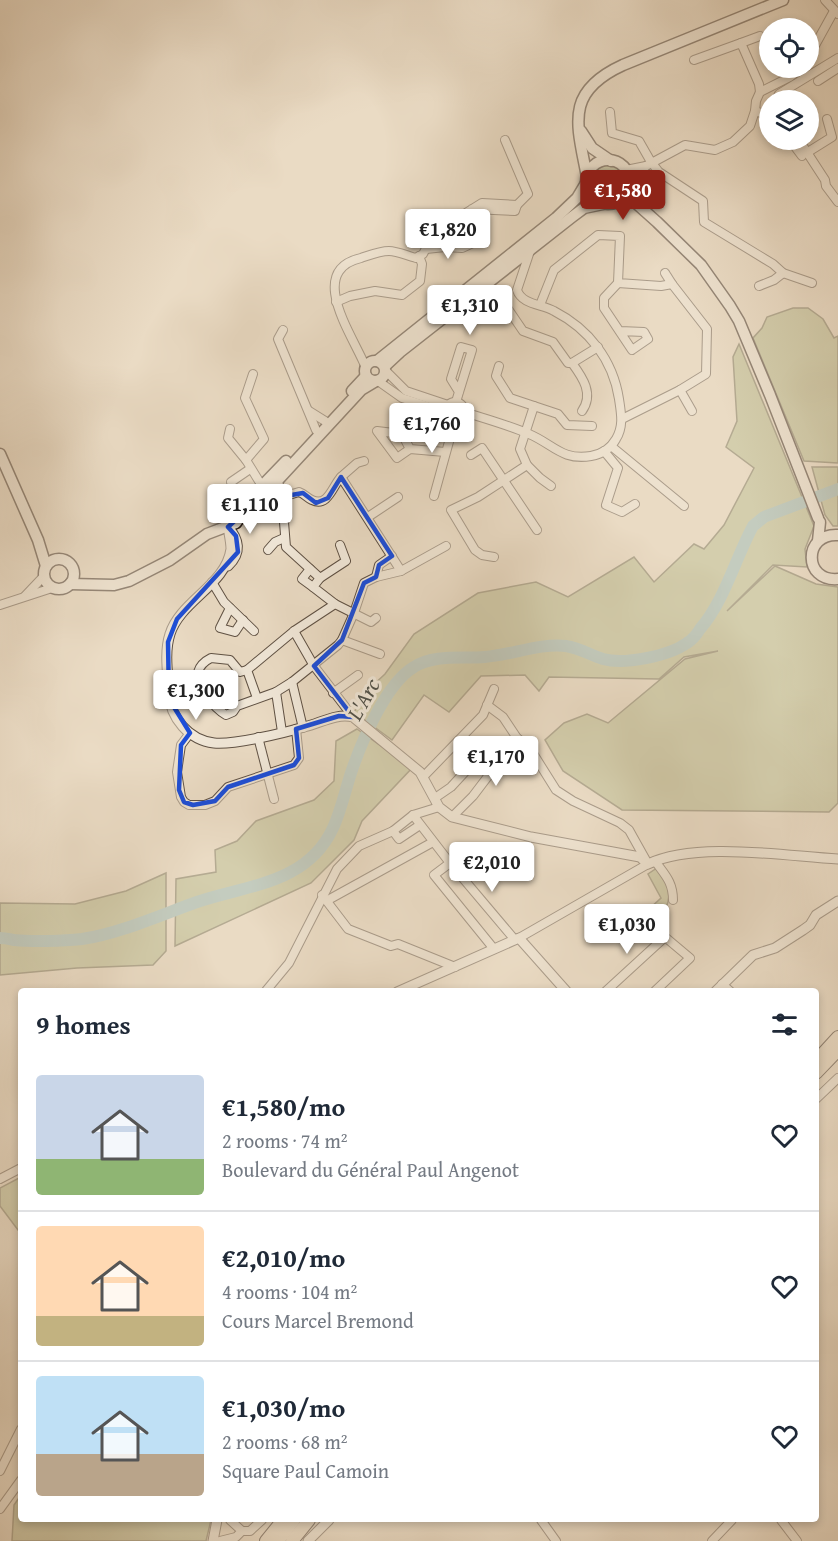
<!DOCTYPE html>
<html lang="en">
<head>
<meta charset="utf-8">
<style>
	body { margin:0; font-family:"Gentium Book Plus",serif; background:#f6f6f7; color:#1f2937; height:100vh; display:flex; flex-direction:column; font-size:22px; white-space:nowrap }
	* { box-sizing:border-box; margin:0 }
	p { font-size:20px; color:#747a83 }
	.icon { flex:none; width:33px; height:33px; fill:none; stroke:currentColor; stroke-width:2; stroke-linecap:round; stroke-linejoin:round }
	.map { position:relative; flex:1; overflow:hidden }
	.sheet { position:absolute; left:18px; top:988px; width:801px; height:534px; display:flex; flex-direction:column; background:#fff; border-radius:6px; box-shadow:0 3px 9px #0003 }
	.sheet>* { flex:none }
	.fabs { position:absolute; left:759px; top:18px; display:grid; gap:12px }
	.fabs a { display:grid; place-items:center; width:60px; height:60px; border-radius:50%; background:#fff; box-shadow:0 3px 9px #0003; font-size:30px }
	.price { position:absolute; translate:-50% -51px; padding:0 14px; border-radius:6px; background:#fff; color:#222; font-size:20px; line-height:39px; filter:drop-shadow(0 2px 3px #0008) }
	.price::after { content:''; position:absolute; left:50%; top:36px; width:18px; height:14px; margin-left:-9px; background:inherit; clip-path:polygon(0 0,100% 0,50% 100%) }
	.price.on { background:#8f2418; color:#fff }
	ul { padding:0; list-style:none }
	li { display:flex; align-items:center; gap:18px; height:150px; padding:0 18px }
	li+li { border-top:2px solid #e0e1e3 }
	li span { display:grid; place-items:center; flex:none; width:168px; height:120px; border-radius:6px; color:#555 }
	li>.icon { margin-inline-start:auto }
	span .icon { width:72px; height:72px; fill:#fffc; stroke-width:1 }
	li b { font-size:26px }
	h2 { display:flex; justify-content:space-between; align-items:center; height:72px; padding:0 18px; font-size:26px }
	.map>svg:first-child { display:block }
	.green { fill:#bbbf91; stroke:#767156; stroke-width:1.5 }
	.lines { fill:none; stroke-linecap:round; stroke-linejoin:round }
	.river { stroke:#98bbb8; stroke-width:12 }
	.minor-casing { stroke:#5f5144; stroke-width:10 }
	.tertiary-casing { stroke:#5f5144; stroke-width:11 }
	.secondary-casing { stroke:#31231a; stroke-width:13 }
	.trunk-casing { stroke:#31231a; stroke-width:14 }
	.minor { stroke:#f1e8d9; stroke-width:8 }
	.tertiary { stroke:#f1e8d9; stroke-width:9 }
	.secondary { stroke:#f1e8d9; stroke-width:10 }
	.trunk { stroke:#eadbc4; stroke-width:12 }
	.marked { fill:none; stroke:#1d4ed8; stroke-width:4.5; stroke-linejoin:round }
	.labels { text-anchor:middle; dominant-baseline:central; stroke-width:6; stroke-linejoin:round; paint-order:stroke }
	.water-label { font-size:22px; font-style:italic; fill:#505149; stroke:#f1e8d9 }
</style>
</head>
<body>
<div class="map">
<svg width="838" height="1541" viewBox="0 0 838 1541">
	<rect width="100%" height="100%" fill="#eadbc4"/>
	<filter id="stains"><feTurbulence type="fractalNoise" baseFrequency=".00333" numOctaves="4"/><feColorMatrix values="0 0 0 0 .2 0 0 0 0 .09 0 0 0 0 .02 0 0 0 .5 -.17"/></filter>
	<radialGradient id="worn" r=".72"><stop offset=".6" stop-color="#630" stop-opacity="0"/><stop offset="1" stop-color="#630" stop-opacity=".3"/></radialGradient>
	<!-- green -->
	<g class="green">
		<circle cx="609" cy="182" r="17"/>
		<path d="M793 308H808L823 319 834 338 838 336V463L804 461 753 338 762 328 767 317Z"/>
		<path d="M739 344 814 526 805 549 807 567 773 565 727 611 775 566 816 584 838 587V803L829 812 622 810 563 771 545 740 564 723 587 714 608 723 685 659 718 651 684 657 659 679 549 677 539 691 525 675 481 676 449 712 424 695 392 740 354 712 369 689 385 674 414 634 478 593 536 582 568 597 634 557 654 582 694 544 704 549 724 525 754 468 726 447 737 421 733 357Z"/>
		<path d="M812 467H838V526H833L825 515Z"/>
		<path d="M357 729 412 768 362 821 354 840 311 883 175 946 176 879 216 872 215 850 237 841 256 821 314 800 334 781 336 741Z"/>
		<path d="M657 868C682 897 660 903 664 934L660 938 637 920 661 898 648 874Z"/>
		<path d="M166 873V951L153 965 77 968 0 975V903L75 904 126 891Z"/>
		<path d="M19 1178 21 1181V1234L0 1206V1188Z"/>
		<path d="M21 1495V1520H211L206 1541H12L14 1505Z"/>
	</g>
	<g class="lines">
		<!-- river -->
		<path class="river" d="M0 938C5 938 9 939 14 940 32 942 64 941 82 939 118 934 163 914 197 902 247 885 307 884 333 828 341 811 345 791 351 773 361 743 386 683 414 667 435 654 461 659 485 657 512 655 539 643 566 646 579 648 591 655 603 659 624 665 669 656 687 643 692 640 697 634 700 629 725 600 735 559 753 526L764 517 838 489"/>
		<defs>
			<g id="minor">
				<path d="M825 0 838 14"/>
				<path d="M741 43 760 36"/>
				<path d="M808 58 834 11"/>
				<path d="M694 60 741 43 759 84 760 92"/>
				<path d="M818 81 838 68"/>
				<path d="M776 100 779 94 838 58"/>
				<path d="M755 111 770 116"/>
				<path d="M610 112 612 133 639 141 651 162 659 172 703 201 704 222 773 264 783 273 812 283"/>
				<path d="M505 140 528 194 517 205"/>
				<path d="M790 140 802 156"/>
				<path d="M799 140 825 180 826 186 838 202"/>
				<path d="M808 152 832 137 827 119"/>
				<path d="M646 166 685 145 715 150 733 142 750 126 755 111 756 101 760 92 790 77 801 68"/>
				<path d="M626 170 646 166 630 180"/>
				<path d="M437 230 445 247 462 248 475 242"/>
				<path d="M426 249 445 247"/>
				<path d="M665 273 672 284"/>
				<path d="M618 283 604 298V308L632 350 648 339 644 332 620 331"/>
				<path d="M759 286 774 280 783 273"/>
				<path d="M336 302 350 296 375 291 402 295 420 281 422 264 419 256"/>
				<path d="M540 305 554 270 598 235 620 236 618 283 661 286 672 284 707 329 706 374 680 390 622 419"/>
				<path d="M506 306 523 331 553 342 568 363H572L598 347"/>
				<path d="M283 330 278 339 316 430"/>
				<path d="M572 363C583 378 594 394 582 411"/>
				<path d="M499 366 496 376 510 398 534 406"/>
				<path d="M366 368C354 337 305 271 361 258 370 255 380 251 389 251 397 251 408 256 416 258L423 254 434 233 482 203 517 205 515 211 472 209"/>
				<path d="M386 371 406 391 448 405"/>
				<path d="M253 374 245 398 264 439 246 460 262 486 282 497 286 547 320 578 346 561 340 545"/>
				<path d="M378 381 402 398 446 412"/>
				<path d="M680 390 692 411"/>
				<path d="M456 402 459 392 472 350 461 347 451 379 459 392"/>
				<circle cx="455" cy="411" r="9"/>
				<path d="M309 411 325 421"/>
				<path d="M464 412C486 419 508 425 529 434 553 444 562 461 591 456 602 454 611 448 616 439 624 426 621 413 619 399 613 360 589 329 554 311 542 304 522 305 517 290L530 251"/>
				<path d="M230 429 228 438 246 460"/>
				<path d="M611 446 684 506"/>
				<path d="M410 449 397 458 377 431 402 434 410 449 445 452"/>
				<path d="M604 451 618 468 606 505 622 512 635 504"/>
				<path d="M471 455 482 448 537 530"/>
				<path d="M527 465 540 478 551 486"/>
				<path d="M341 477 357 463 364 461"/>
				<path d="M277 481 283 493 282 497 299 492C305 494 307 498 312 500 328 508 333 485 341 477L401 571 446 546"/>
				<path d="M231 482 250 469"/>
				<path d="M434 496 455 420"/>
				<path d="M368 517 398 497"/>
				<path d="M268 550 275 542 284 538"/>
				<path d="M494 557 482 555 475 550 451 510 478 497 527 465 520 449 534 406 558 414 567 425 592 426"/>
				<path d="M310 569 302 579 313 587"/>
				<path d="M376 577 379 565 392 556"/>
				<path d="M320 578 313 587 335 604 294 631 247 670 240 672 230 660 211 658C205 661 200 665 198 672 196 686 214 708 226 715L233 712 237 706 276 692 292 682 338 645 342 640 354 613 364 583 376 577 401 571"/>
				<path d="M212 582 224 602 254 631"/>
				<path d="M25 596 44 576"/>
				<path d="M335 604 371 622 376 618"/>
				<path d="M0 605 52 588"/>
				<path d="M230 608 220 628 235 632 243 620"/>
				<path d="M294 631 314 666 353 717"/>
				<path d="M342 640 380 654"/>
				<path d="M247 670 257 698"/>
				<path d="M292 682 303 728"/>
				<path d="M276 692 282 732"/>
				<path d="M333 693 358 675"/>
				<path d="M487 705 503 717 517 738 529 747 556 790 573 801 620 823 629 830 648 864 519 938"/>
				<path d="M190 733 181 745 177 772 181 797 184 802 189 805H205L215 801 228 787 294 765 299 758 296 729"/>
				<path d="M258 737 274 799"/>
				<path d="M458 741 489 775"/>
				<path d="M423 777 483 715 494 689"/>
				<path d="M435 798 451 787 475 761"/>
				<path d="M413 815 450 863 515 940"/>
				<path d="M452 817 473 796 517 738"/>
				<path d="M393 831 399 839 420 825"/>
				<path d="M655 861C665 875 673 882 673 900"/>
				<path d="M450 863 434 875 494 949"/>
				<path d="M322 895 348 929 391 946 398 944 455 967"/>
				<path d="M328 900 433 842"/>
				<path d="M722 984 731 992"/>
				<path d="M265 992 289 963 337 869 359 846 393 831 413 815 439 807"/>
				<path d="M605 992 665 937 690 958 654 992"/>
				<path d="M816 1099 838 1078"/>
				<path d="M0 1179 21 1168"/>
				<path d="M0 1471 21 1429"/>
				<path d="M0 1509 21 1480"/>
				<path d="M541 1520 556 1541"/>
				<path d="M781 1520 797 1541"/>
				<path d="M242 1531H250L262 1520"/>
				<path d="M220 1541 236 1537 242 1531 230 1520"/>
				<path d="M712 1541 732 1520"/>
			</g>
			<g id="tertiary">
				<path d="M228 527C229 534 231 542 231 549 226 585 180 601 170 634 164 652 168 675 169 693 170 718 189 740 214 743 234 745 284 733 304 727 321 723 336 713 353 717L420 772 439 807 452 817 531 837 640 857 648 864C696 841 784 856 838 859"/>
				<path d="M228 527C239 539 242 553 228 566"/>
				<path d="M397 992 519 938 567 992"/>
				<path d="M715 992 753 955 775 948 803 930 810 925 816 915 838 901"/>
				<path d="M213 1541 217 1520"/>
				<path d="M308 1541 329 1520"/>
			</g>
			<g id="secondary">
				<path d="M581 131 592 148 611 161"/>
				<circle cx="608" cy="182" r="22"/>
				<path d="M587 177C577 124 564 92 623 65L783 0"/>
				<path d="M629 188 638 205 657 222 701 265 730 306 739 321 770 395 818 518"/>
				<circle cx="375" cy="371" r="10"/>
				<path d="M377 361 556 218 577 198 586 183"/>
				<path d="M385 366 400 352 572 217 584 208 603 204"/>
				<path d="M352 391 366 376"/>
				<path d="M0 454 38 540 46 566"/>
				<path d="M259 489 286 461"/>
				<path d="M838 535C803 533 803 582 838 579"/>
				<path d="M818 541 820 522"/>
				<circle cx="59" cy="574" r="15"/>
				<path d="M70 584 114 585 129 581 170 560 207 534 236 523 245 510 277 481 361 390 376 381"/>
			</g>
			<g id="trunk">
				<path d="M816 1061 838 1037"/>
				<path d="M816 1073 838 1050"/>
				<path d="M266 1541 283 1520"/>
				<path d="M278 1541 294 1520"/>
				<path d="M292 1541 309 1520"/>
			</g>
		</defs>
		<!-- minor casing -->
		<use href="#minor" class="minor-casing"/>
		<!-- tertiary casing -->
		<use href="#tertiary" class="tertiary-casing"/>
		<!-- secondary casing -->
		<use href="#secondary" class="secondary-casing"/>
		<!-- trunk casing -->
		<use href="#trunk" class="trunk-casing"/>
		<!-- minor -->
		<use href="#minor" class="minor"/>
		<!-- tertiary -->
		<use href="#tertiary" class="tertiary"/>
		<!-- secondary -->
		<use href="#secondary" class="secondary"/>
		<!-- trunk -->
		<use href="#trunk" class="trunk"/>
	</g>
	<!-- marked area -->
	<path d="M0 0H838V1541H0ZM341 477 392 556 379 565 376 577 364 583 342 640 314 666 353 717 339 716 296 729 299 758 294 765 228 787 215 801 193 805 184 802 179 790 181 745 190 733 169 699 168 642 177 619 238 552 236 536 228 527 268 490 280 497 303 493 316 503 328 498Z" fill="#eadbc4" fill-opacity=".55" fill-rule="evenodd"/>
	<path class="marked" d="M341 477 392 556 379 565 376 577 364 583 342 640 314 666 353 717 339 716 296 729 299 758 294 765 228 787 215 801 193 805 184 802 179 790 181 745 190 733 169 699 168 642 177 619 238 552 236 536 228 527 268 490 280 497 303 493 316 503 328 498Z"/>
	<g class="labels">
		<!-- water labels -->
		<g class="water-label">
			<text transform="translate(363 699) rotate(-61)">L'Arc</text>
		</g>
	</g>
	<rect width="100%" height="100%" filter="url(#stains)"/>
	<rect width="100%" height="100%" fill="url(#worn)"/>
</svg>
<div class="fabs">
<a><svg class="icon" aria-label="locate" viewBox="0 0 24 24"><circle cx="12" cy="12" r="6"/><path d="M12 2v4M12 18v4M2 12h4M18 12h4"/></svg></a>
<a><svg class="icon" aria-label="layers" viewBox="0 0 24 24"><path d="M12 4l9 5-9 5-9-5zM3 14l9 5 9-5"/></svg></a>
</div>
<b class="price on" style="left:623px;top:221px">€1,580</b>
<b class="price" style="left:448px;top:260px">€1,820</b>
<b class="price" style="left:470px;top:336px">€1,310</b>
<b class="price" style="left:432px;top:454px">€1,760</b>
<b class="price" style="left:250px;top:535px">€1,110</b>
<b class="price" style="left:196px;top:721px">€1,300</b>
<b class="price" style="left:496px;top:787px">€1,170</b>
<b class="price" style="left:492px;top:893px">€2,010</b>
<b class="price" style="left:627px;top:955px">€1,030</b>
<section class="sheet">
<h2>9 homes<svg class="icon" aria-label="filters" viewBox="0 0 24 24"><path d="M4 7h16M4 17h16"/><circle cx="9" cy="7" r="2"/><circle cx="15" cy="17" r="2"/></svg></h2>
<ul>
<li><span style="background:linear-gradient(#c9d6e8 70%,#8fb573 0)"><svg class="icon" aria-label="home" viewBox="0 0 24 24"><path d="M3 11l9-7 9 7M6 9v11h12V9"/></svg></span><div><b>€1,580/mo</b><p>2 rooms · 74 m²</p><p>Boulevard du Général Paul Angenot</p></div><svg class="icon" aria-label="heart" viewBox="0 0 24 24"><path d="M12 20l-8-8c-3-5 5-10 8-4 3-6 11-1 8 4z"/></svg></li>
<li><span style="background:linear-gradient(#ffd9b3 75%,#c2b280 0)"><svg class="icon" aria-label="home" viewBox="0 0 24 24"><path d="M3 11l9-7 9 7M6 9v11h12V9"/></svg></span><div><b>€2,010/mo</b><p>4 rooms · 104 m²</p><p>Cours Marcel Bremond</p></div><svg class="icon" aria-label="heart" viewBox="0 0 24 24"><path d="M12 20l-8-8c-3-5 5-10 8-4 3-6 11-1 8 4z"/></svg></li>
<li><span style="background:linear-gradient(#bfe0f5 65%,#b9a48a 0)"><svg class="icon" aria-label="home" viewBox="0 0 24 24"><path d="M3 11l9-7 9 7M6 9v11h12V9"/></svg></span><div><b>€1,030/mo</b><p>2 rooms · 68 m²</p><p>Square Paul Camoin</p></div><svg class="icon" aria-label="heart" viewBox="0 0 24 24"><path d="M12 20l-8-8c-3-5 5-10 8-4 3-6 11-1 8 4z"/></svg></li>
</ul>
</section>
</div>
</body>
</html>
